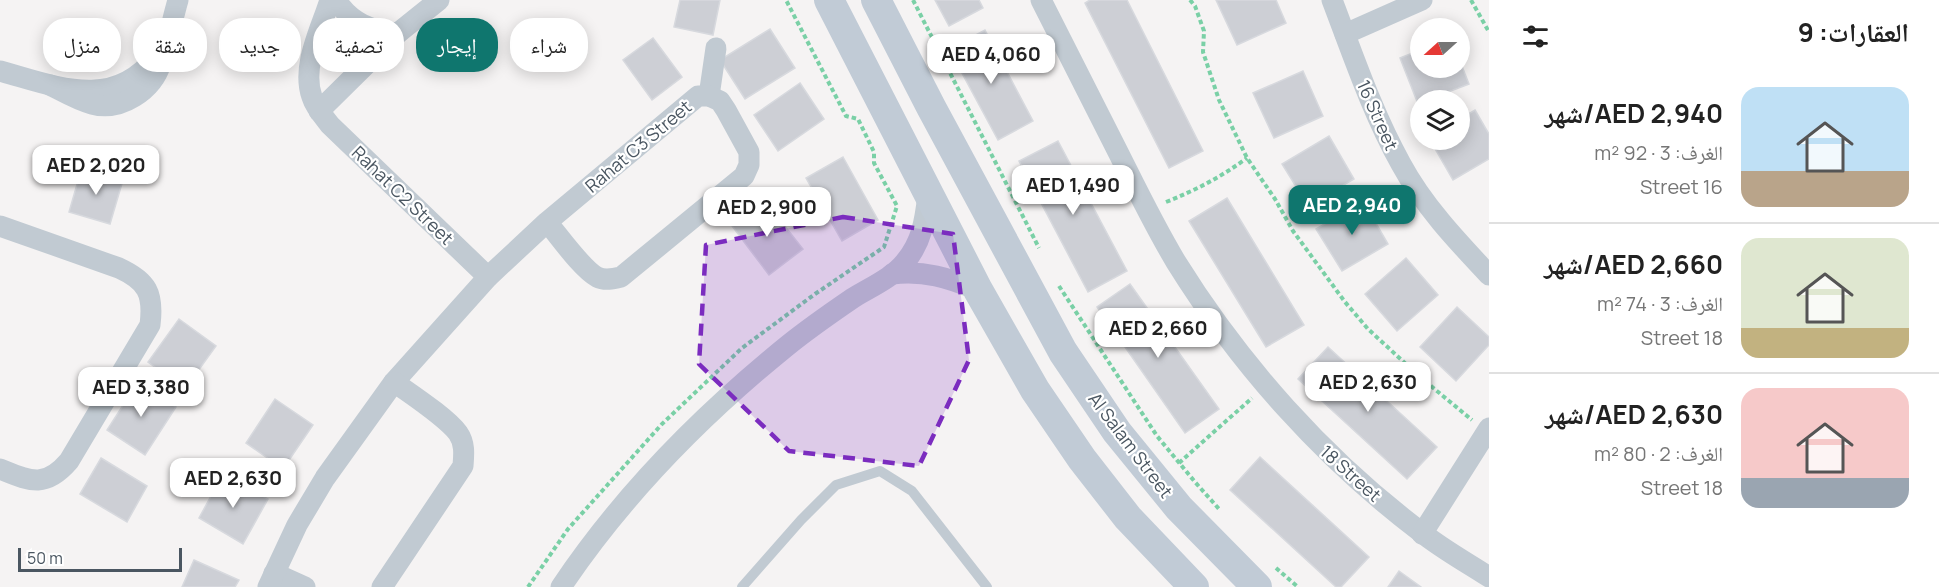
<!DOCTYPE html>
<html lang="ar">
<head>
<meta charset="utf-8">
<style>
	body { margin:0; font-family:Manrope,"Noto Naskh Arabic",sans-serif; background:#f2f2f2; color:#222; direction:rtl; height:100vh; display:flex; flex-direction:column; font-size:22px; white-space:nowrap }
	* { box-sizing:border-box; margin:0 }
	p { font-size:20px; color:#767676 }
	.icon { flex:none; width:33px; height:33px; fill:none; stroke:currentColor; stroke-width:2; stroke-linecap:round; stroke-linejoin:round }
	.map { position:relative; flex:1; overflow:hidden; direction:ltr }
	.details { display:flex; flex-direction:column; background:#fff; width:450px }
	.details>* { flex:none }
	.banner { position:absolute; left:18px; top:18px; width:570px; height:54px; direction:rtl; display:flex; gap:12px }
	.needle { width:39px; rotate:249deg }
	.buttons { position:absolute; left:1410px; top:18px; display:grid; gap:12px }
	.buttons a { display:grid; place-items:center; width:60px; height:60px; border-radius:50%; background:#fff; box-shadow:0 3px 15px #0003; font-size:30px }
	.scale { position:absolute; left:18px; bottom:15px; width:164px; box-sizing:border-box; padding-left:6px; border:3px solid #4a5661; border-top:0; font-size:16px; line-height:21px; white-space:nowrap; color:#4a5661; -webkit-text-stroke:4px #fff; paint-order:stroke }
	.price { position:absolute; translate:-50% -51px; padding:0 14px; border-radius:12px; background:#fff; color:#222; font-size:20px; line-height:39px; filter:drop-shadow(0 2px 3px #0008) }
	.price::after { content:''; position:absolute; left:50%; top:36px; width:18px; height:14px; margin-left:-9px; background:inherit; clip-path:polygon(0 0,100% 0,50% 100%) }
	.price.active { background:#0f766e; color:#fff }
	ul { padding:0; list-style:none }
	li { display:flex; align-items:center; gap:18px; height:150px; padding:0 30px }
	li+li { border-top:2px solid #e0e0e0 }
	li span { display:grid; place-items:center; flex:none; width:168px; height:120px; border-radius:18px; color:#555 }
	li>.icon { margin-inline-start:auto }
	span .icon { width:72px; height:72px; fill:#fffc; stroke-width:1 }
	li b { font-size:26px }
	h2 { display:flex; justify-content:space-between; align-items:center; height:72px; padding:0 30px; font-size:26px }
	.pill { padding:0 21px; border-radius:24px; background:#fff; box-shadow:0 3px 15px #0003; font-size:21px; line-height:54px }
	.pill.active { background:#0f766e; color:#fff }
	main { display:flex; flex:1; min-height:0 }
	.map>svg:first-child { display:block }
	.building { fill:#cdcfd5; stroke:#d7d9de; stroke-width:1.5 }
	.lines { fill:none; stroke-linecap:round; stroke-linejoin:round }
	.path { stroke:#7ad0a6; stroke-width:4; stroke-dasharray:4.5 3; stroke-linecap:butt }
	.lane { stroke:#c1cad2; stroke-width:10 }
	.street { stroke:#c1cad2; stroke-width:21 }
	.secondary { stroke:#c1cbd6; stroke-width:30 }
	.marked { fill:#7b2cbf; fill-opacity:0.2; stroke:#7b2cbf; stroke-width:4.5; stroke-dasharray:12 8; stroke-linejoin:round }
	.labels { text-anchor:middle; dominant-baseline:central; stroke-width:4.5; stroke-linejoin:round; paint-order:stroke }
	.street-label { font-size:18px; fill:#4a5661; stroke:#fff }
</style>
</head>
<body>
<main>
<section class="details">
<h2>العقارات: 9<svg class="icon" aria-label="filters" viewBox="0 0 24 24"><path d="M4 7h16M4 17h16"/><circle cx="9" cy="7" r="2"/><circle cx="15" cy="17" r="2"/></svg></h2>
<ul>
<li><span style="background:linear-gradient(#bfe0f5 70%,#b9a48a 0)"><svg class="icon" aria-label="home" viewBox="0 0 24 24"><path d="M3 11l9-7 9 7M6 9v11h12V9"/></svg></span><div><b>AED 2,940/شهر</b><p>الغرف: 3 · 92 m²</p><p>16 Street</p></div></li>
<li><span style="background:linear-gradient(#dfe7d0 75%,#c2b280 0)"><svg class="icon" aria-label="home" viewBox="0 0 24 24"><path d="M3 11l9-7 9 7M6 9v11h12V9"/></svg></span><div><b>AED 2,660/شهر</b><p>الغرف: 3 · 74 m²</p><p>18 Street</p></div></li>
<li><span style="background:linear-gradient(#f6c9c9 75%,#9aa5b1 0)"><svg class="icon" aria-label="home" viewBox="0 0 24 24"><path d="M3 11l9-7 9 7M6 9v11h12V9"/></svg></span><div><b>AED 2,630/شهر</b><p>الغرف: 2 · 80 m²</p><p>18 Street</p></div></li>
</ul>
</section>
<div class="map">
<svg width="1489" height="587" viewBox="0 0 1489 587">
	<rect width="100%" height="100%" fill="#f5f3f3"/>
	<!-- building -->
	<g class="building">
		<path d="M680 0H720L713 35 674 27Z"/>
		<path d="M935 0H979L983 8 949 26Z"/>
		<path d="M1090 0H1127L1203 151 1169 168 1085 3Z"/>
		<path d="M1216 0H1276L1286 23 1237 45Z"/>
		<path d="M770 29 795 68 745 99 720 60Z"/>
		<path d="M985 30 1033 121 998 140 949 49Z"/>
		<path d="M653 38 682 77 652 100 623 60Z"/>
		<path d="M1420 50V68H1460V61L1469 84 1427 100H1420V103L1418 104 1400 58Z"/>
		<path d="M1303 71 1323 116 1274 138 1253 93Z"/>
		<path d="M800 83 824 119 778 151 754 115Z"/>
		<path d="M1475 110 1489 134V159L1453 180 1430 140H1460V119Z"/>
		<path d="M1329 136 1354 179 1308 206 1282 164Z"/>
		<path d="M1058 141 1127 271 1088 292 1019 161Z"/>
		<path d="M843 157 878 220 842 241 806 178Z"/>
		<path d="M82 167 123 180 110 224 69 212Z"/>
		<path d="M1227 198 1304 325 1266 347 1189 221Z"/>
		<path d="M765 201 803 249 769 275 732 226Z"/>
		<path d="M1363 201 1388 244 1342 271 1316 229Z"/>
		<path d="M1406 258 1438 295 1397 331 1365 294Z"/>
		<path d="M1130 284 1219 409 1185 433 1097 307Z"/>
		<path d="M1457 307 1489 337V345L1456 381 1420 347Z"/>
		<path d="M179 319 216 346 185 389 148 362Z"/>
		<path d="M1328 347 1437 447 1407 479 1298 379Z"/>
		<path d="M138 382 176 407 145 455 107 430Z"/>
		<path d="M275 399 313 425 283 469 246 443Z"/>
		<path d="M1260 457 1369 557 1341 587H1336L1230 490Z"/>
		<path d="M101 458 147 486 127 522 80 494Z"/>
		<path d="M223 474 268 499 243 544 199 518Z"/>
		<path d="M194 560 239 580 235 587H182Z"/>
		<path d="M1399 571 1421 587H1388Z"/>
	</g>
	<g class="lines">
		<!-- path -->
		<g class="path">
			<path d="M913 0 1039 248"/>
			<path d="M1190 0 1195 6 1204 31 1203 52 1219 100 1247 158 1275 199 1293 231 1345 302 1368 329 1420 377 1472 420"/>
			<path d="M1471 0 1489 32"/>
			<path d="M1166 202C1196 190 1221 177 1247 158"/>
			<path d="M1059 286 1157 436 1195 482 1219 509"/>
			<path d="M1179 463 1252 398"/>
			<path d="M1276 568 1298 587"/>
			<path d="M528 587 568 529 662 424 742 348 815 294 884 247 897 206 874 163V152L858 119 846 116 786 0"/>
		</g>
		<!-- lane -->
		<path class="lane" d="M742 587 801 520 836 485 880 471 912 491 987 587"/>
		<!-- street -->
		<g class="street">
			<path d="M330 0C321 29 301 66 312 97 315 107 323 116 330 125L488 277"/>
			<path d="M336 0C351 23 371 31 398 33"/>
			<path d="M1041 0C1067 51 1093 102 1119 154 1137 190 1155 227 1176 262 1240 365 1324 459 1421 532 1442 549 1466 562 1489 577"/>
			<path d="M1332 0C1353 55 1372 112 1401 164 1423 205 1457 241 1489 275"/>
			<path d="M1345 34 1422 0"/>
			<path d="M0 71C55 86 114 112 156 56"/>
			<path d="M50 85C64 92 77 100 92 104 121 112 153 90 161 63 168 42 172 21 178 0"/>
			<path d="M709 96 716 48"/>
			<path d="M319 111 398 33 439 0"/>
			<path d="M0 226 119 268C147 281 154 293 150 325L69 461C45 489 30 481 0 469"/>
			<path d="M892 274C924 270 949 278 978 290"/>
			<path d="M1422 534 1489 428"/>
			<path d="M274 573 305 587"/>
			<path d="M268 587 297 525 325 478 394 382 488 277 547 222 698 96H709L720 101 726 110 749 152V165L744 176 621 277C613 279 605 281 597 277 582 269 559 236 547 222"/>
			<path d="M382 587 463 466C464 454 465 443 458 433 446 417 412 395 394 382"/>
			<path d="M561 587C622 496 702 415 787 346 808 329 831 313 853 298 871 287 892 278 905 262 922 242 925 220 928 195"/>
		</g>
		<!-- secondary -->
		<g class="secondary">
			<path d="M829 0 978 290 1035 390 1082 459 1128 518 1194 587"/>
			<path d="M876 0 931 107 1063 352 1117 432 1179 508 1257 587"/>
		</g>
	</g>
	<!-- marked area -->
	<path class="marked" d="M843 217 953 234 969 360 919 466 789 451 699 364 706 245Z"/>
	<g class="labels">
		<!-- street labels -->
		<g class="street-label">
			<text transform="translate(1378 115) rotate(66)">16 Street</text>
			<text transform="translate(638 146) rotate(-40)">Rahat C3 Street</text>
			<text transform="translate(403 195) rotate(44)">Rahat C2 Street</text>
			<text transform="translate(1131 445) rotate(53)">Al Salam Street</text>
			<text transform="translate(1351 473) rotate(42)">18 Street</text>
		</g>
	</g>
</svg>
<div class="buttons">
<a><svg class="needle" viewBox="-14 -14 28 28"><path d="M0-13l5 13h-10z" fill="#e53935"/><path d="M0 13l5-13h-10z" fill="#767676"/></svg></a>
<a><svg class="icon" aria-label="layers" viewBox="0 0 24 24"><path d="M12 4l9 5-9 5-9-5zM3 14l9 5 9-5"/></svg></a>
</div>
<div class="scale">50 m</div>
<b class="price" style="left:991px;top:85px">AED 4,060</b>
<b class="price" style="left:96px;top:196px">AED 2,020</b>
<b class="price" style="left:1073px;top:216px">AED 1,490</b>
<b class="price active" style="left:1352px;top:236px">AED 2,940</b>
<b class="price" style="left:767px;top:238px">AED 2,900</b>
<b class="price" style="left:1158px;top:359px">AED 2,660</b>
<b class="price" style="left:1368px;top:413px">AED 2,630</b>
<b class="price" style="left:141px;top:418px">AED 3,380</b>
<b class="price" style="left:233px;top:509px">AED 2,630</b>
<div class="banner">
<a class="pill">شراء</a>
<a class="pill active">إيجار</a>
<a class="pill">تصفية</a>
<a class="pill">جديد</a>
<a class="pill">شقة</a>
<a class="pill">منزل</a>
</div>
</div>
</main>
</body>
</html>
